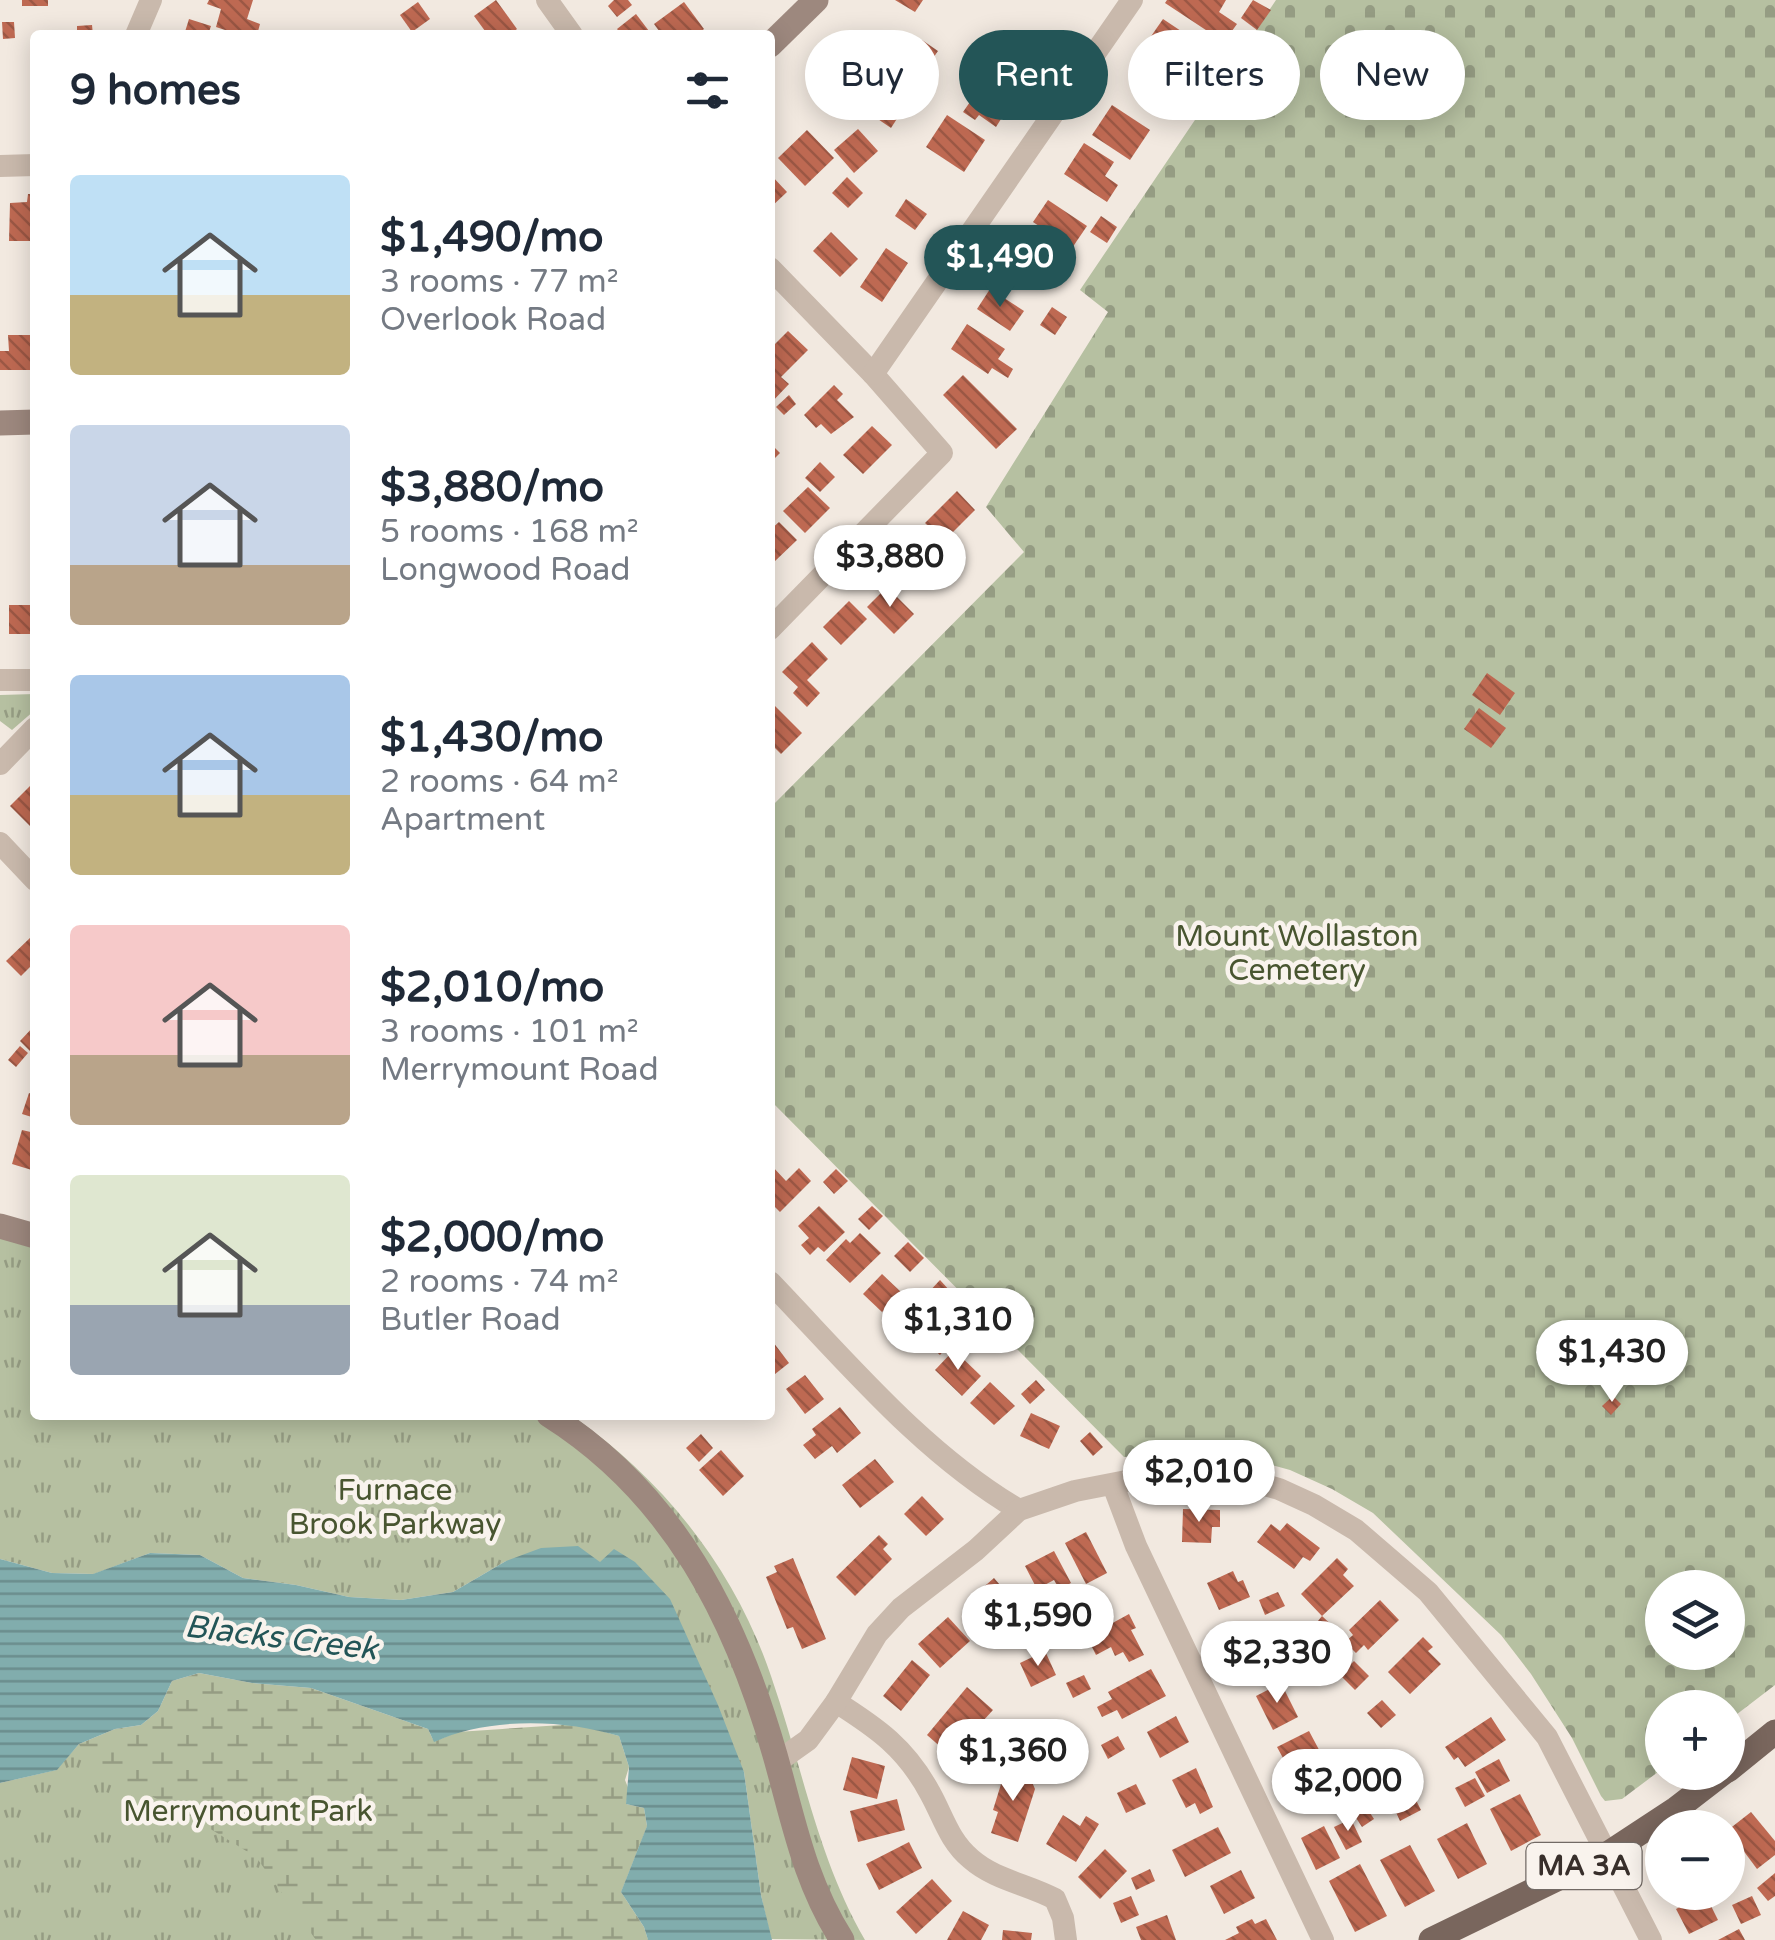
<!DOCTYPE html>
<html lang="en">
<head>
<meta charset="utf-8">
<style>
	body { margin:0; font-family:"Varela Round",sans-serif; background:#f2f2f3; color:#1f2937; height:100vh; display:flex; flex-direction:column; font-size:38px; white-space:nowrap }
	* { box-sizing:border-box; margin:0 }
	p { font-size:32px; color:#747a83 }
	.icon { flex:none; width:55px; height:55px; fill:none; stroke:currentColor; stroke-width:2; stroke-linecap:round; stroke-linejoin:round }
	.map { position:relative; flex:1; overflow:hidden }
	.sheet { position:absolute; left:30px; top:30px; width:745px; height:1390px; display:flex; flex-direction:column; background:#fff; border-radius:10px; box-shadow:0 5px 25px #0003 }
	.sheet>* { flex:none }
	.guide { position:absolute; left:805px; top:30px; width:820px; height:90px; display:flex; gap:20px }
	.tools { position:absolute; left:1645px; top:1570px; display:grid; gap:20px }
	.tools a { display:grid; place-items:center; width:100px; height:100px; border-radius:50%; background:#fff; box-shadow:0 5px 25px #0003; font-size:50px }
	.price { position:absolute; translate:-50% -85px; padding:0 22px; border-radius:35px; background:#fff; color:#222; font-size:32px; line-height:65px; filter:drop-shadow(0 2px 5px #0008) }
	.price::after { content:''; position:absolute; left:50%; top:60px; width:30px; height:22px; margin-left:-15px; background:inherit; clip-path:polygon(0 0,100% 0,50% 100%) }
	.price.current { background:#235557; color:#fff }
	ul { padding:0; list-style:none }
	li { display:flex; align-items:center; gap:30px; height:250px; padding:0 40px }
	li span { display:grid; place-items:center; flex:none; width:280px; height:200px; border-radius:10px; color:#555 }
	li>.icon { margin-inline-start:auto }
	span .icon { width:120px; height:120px; fill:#fffc; stroke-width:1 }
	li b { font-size:42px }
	h2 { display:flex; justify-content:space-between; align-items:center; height:120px; padding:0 40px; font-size:42px }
	.pill { padding:0 35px; border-radius:45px; background:#fff; box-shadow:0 5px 25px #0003; font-size:35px; line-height:90px }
	.pill.current { background:#235557; color:#fff }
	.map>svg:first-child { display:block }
	.grass { fill:url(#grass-tufts) }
	.wetland { fill:url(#wetland-marsh) }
	.cemetery { fill:url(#cemetery-stones); fill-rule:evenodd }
	.water { fill:url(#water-rules) }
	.building { fill:url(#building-back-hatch) }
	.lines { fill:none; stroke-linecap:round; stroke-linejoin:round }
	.minor { stroke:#c9b9ac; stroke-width:22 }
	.secondary { stroke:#9d887e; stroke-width:25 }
	.primary { stroke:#79665d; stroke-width:25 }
	.labels { text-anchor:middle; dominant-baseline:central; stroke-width:9; stroke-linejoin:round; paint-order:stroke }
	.shield { fill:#f9f3ed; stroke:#726a65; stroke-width:2.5 }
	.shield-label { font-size:28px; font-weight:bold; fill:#382f2b }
	.park-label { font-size:30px; fill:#485530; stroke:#f9f3ed }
	.water-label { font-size:32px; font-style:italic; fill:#235557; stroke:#f9f3ed }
</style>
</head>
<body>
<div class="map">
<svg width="1775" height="1940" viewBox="0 0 1775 1940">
	<defs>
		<pattern id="grass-tufts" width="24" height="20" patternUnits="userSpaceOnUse" patternTransform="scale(2.5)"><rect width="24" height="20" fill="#b6c0a1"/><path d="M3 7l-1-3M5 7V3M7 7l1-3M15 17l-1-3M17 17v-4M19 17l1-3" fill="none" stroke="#959c83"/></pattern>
		<pattern id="wetland-marsh" width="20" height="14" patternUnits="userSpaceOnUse" patternTransform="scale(2.5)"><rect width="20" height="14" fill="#b6c0a1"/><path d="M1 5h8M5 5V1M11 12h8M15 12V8" fill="none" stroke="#959c83"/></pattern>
		<pattern id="cemetery-stones" width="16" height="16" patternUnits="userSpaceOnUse" patternTransform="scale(2.5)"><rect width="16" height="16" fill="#b6c0a1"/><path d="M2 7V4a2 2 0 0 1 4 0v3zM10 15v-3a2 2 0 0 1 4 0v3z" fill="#959c83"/></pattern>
		<pattern id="water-rules" width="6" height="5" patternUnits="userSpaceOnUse" patternTransform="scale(2.5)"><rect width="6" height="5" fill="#81adad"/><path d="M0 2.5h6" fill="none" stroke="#6b8d8d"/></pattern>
		<pattern id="building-back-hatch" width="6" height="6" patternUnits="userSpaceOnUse" patternTransform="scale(2.5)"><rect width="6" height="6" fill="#be6952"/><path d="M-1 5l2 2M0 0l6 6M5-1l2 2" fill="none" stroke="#9b5744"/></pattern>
	</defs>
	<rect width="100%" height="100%" fill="#f2e9e0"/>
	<!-- grass -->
	<g class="grass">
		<path d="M35 694V710L12 730 0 721V695Z"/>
		<path d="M0 1217 35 1227V1415H571C663 1479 735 1569 771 1676 802 1765 817 1857 865 1940L771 1939 761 1895 744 1772 600 1562 506 1561 453 1592 401 1600 349 1597 296 1585 243 1578 200 1555 150 1553 94 1574 52 1573 0 1559Z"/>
		<path d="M619 1736 629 1767 625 1780 629 1790 626 1804 647 1826 621 1892 648 1940H0V1783L56 1770 79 1744Z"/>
	</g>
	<!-- wetland -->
	<path class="wetland" d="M199 1673 252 1683 311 1688 428 1729 434 1742 457 1732 577 1724 619 1736 626 1804 644 1808 647 1826 621 1892 644 1927 648 1940H316L256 1857 178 1809 90 1767 79 1744 115 1729 141 1725 158 1711 172 1681Z"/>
	<!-- cemetery -->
	<path class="cemetery" d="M1276 0H1775V1685L1728 1721V1708H1662V1769L1622 1799 1605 1801 1601 1796 1572 1738 1531 1674 1501 1635 1373 1513 1332 1489 1290 1470 1247 1458 1208 1451 1124 1457 770 1100V808L1024 552 986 507 1108 312 1080 290ZM1662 1588H1728V1652H1662Z"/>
	<!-- water -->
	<path class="water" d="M578 1546 600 1562 614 1549 635 1562 670 1599 718 1705 744 1772 761 1895 772 1940H648L644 1927 621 1892 647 1826 644 1808 626 1804 629 1767 619 1736C563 1719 488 1717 434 1742L428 1729 311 1688 252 1683 199 1673 172 1681 158 1711 141 1725 115 1729 79 1744 57 1770 0 1783V1559L52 1573 93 1574 150 1553 200 1555 243 1578 296 1585 349 1597 401 1600 453 1592 506 1561 541 1548Z"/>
	<!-- building -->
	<g class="building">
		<rect x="22" y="0" width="26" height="6"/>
		<path d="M209 0H253L247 19 260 24 257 35H240L216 27 221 9 207 4Z"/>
		<path d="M496 0 517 29 510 35H488L474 16Z"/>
		<path d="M614 0H628L632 5 617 17 608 6Z"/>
		<path d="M895 0H923L915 12Z"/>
		<path d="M1167 0H1226L1219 12 1237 24 1224 42 1165 3Z"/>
		<path d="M1253 0 1271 10 1257 30 1241 18Z"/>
		<path d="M418 2 430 19 412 32 400 15Z"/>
		<path d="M684 2 704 29 696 35H662L654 24Z"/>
		<path d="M636 14 652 35H622L617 29Z"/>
		<path d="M189 19 211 26 208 35H184Z"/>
		<path d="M1163 19 1181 31 1163 58 1145 45Z"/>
		<path d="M2 22H14L15 38 3 39Z"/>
		<path d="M92 25 93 35H77V26Z"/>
		<path d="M898 35 916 48 922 40 938 51 919 78 884 55Z"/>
		<path d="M1017 39 1039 53 1021 81 999 66Z"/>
		<path d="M870 70 911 97 891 128 850 100Z"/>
		<path d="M1202 73 1220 85 1207 104 1190 92Z"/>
		<path d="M996 81 1016 95 996 127 979 115 975 120 963 112 979 89 987 94Z"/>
		<path d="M1112 105 1150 130 1130 160 1092 135Z"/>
		<path d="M947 115 985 140 964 172 926 147Z"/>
		<path d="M858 129 878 151 854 173 834 150Z"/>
		<path d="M807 130 834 158 805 186 778 158Z"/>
		<path d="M1084 143 1114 162 1105 176 1118 185 1107 202 1064 174Z"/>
		<path d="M770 174 787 192 770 208Z"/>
		<path d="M847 177 863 193 848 208 832 193Z"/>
		<path d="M28 194H35V241H9L10 203 27 202Z"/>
		<path d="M906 199 927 214 915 230 895 216Z"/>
		<path d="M1048 200 1087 226 1072 248 1033 222Z"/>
		<path d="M1101 216 1117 227 1107 243 1090 232Z"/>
		<path d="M831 232 858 259 840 277 813 251Z"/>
		<path d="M1024 232 1059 255 1046 275 1011 252Z"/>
		<path d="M886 248 908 263 882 302 860 287Z"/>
		<path d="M990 289 1024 311 1010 331 977 309Z"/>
		<path d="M1052 307 1067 317 1055 335 1040 325Z"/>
		<path d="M967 324 1005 349 998 359 1013 369 1008 378 992 368 988 374 951 349Z"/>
		<path d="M788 331 808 350 781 377 789 384 770 404V349Z"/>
		<path d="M8 335H35V370H0V351H9Z"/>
		<path d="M963 375 1017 429 996 449 943 395Z"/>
		<path d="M834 385 843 394 837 400 854 417 831 434 821 424 816 428 804 415Z"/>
		<path d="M789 395 796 404 784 415 776 407Z"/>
		<path d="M872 426 892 445 863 474 843 455Z"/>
		<path d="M770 443 780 453 770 463Z"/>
		<path d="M820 462 835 477 820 492 805 478Z"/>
		<path d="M808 487 830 508 805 533 783 511Z"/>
		<path d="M957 491 975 510 944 541 925 523Z"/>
		<path d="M779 522 797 540 773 563 770 560V530Z"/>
		<path d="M919 536 947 563 925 585 898 558Z"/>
		<path d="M887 587 914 614 894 634 867 607Z"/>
		<path d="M849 601 867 619 841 645 823 627Z"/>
		<rect x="9" y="605" width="26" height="29"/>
		<path d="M812 642 828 659 807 680 820 693 807 707 793 693 798 687 782 672Z"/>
		<path d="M1487 673 1515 693 1500 715 1472 695Z"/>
		<path d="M770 701 802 733 781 754 770 743Z"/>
		<path d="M1479 708 1506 728 1491 748 1464 729Z"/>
		<path d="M35 781V831L10 806Z"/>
		<path d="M31 937 35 940V962L21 976 6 961Z"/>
		<path d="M35 1025V1045L30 1051 20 1041Z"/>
		<path d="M20 1046 28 1053 16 1067 8 1060Z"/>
		<path d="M29 1093 35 1095V1118L22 1114Z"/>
		<path d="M22 1130 35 1133V1171L12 1164Z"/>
		<path d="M772 1166 786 1181 799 1168 811 1181 780 1212 770 1202Z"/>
		<path d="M836 1169 848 1181 834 1194 823 1182Z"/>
		<path d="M819 1206 845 1232 824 1252 818 1247 810 1255 801 1245 809 1238 798 1226Z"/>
		<path d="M872 1206 883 1216 869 1230 858 1219Z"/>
		<path d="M860 1233 881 1253 850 1283 826 1260 846 1239 850 1243Z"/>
		<path d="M908 1242 924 1258 910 1272 894 1256Z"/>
		<path d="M882 1274 902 1293 882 1312 863 1294Z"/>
		<path d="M940 1280 950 1291 938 1304 927 1294Z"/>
		<path d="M917 1312 950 1343 940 1355 928 1344 921 1352 900 1331Z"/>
		<path d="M770 1338 789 1363 770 1378Z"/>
		<path d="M954 1350 981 1376 962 1396 935 1370Z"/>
		<path d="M805 1375 824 1399 805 1414 786 1389Z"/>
		<path d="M1036 1380 1045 1390 1030 1404 1021 1394Z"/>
		<path d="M990 1382 1015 1406 994 1425 970 1403Z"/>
		<path d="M1613 1396 1621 1404 1611 1415 1602 1406Z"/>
		<path d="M840 1407 861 1433 837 1453 832 1446 815 1459 803 1445 816 1435 812 1429Z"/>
		<path d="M1031 1413 1060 1426 1049 1449 1020 1436Z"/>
		<path d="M1090 1432 1103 1447 1093 1456 1080 1441Z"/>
		<path d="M701 1434 713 1448 699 1462 686 1448Z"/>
		<path d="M721 1450 744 1476 723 1496 699 1470Z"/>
		<path d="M875 1459 894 1482 860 1508 842 1485Z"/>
		<path d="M922 1496 944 1519 926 1536 904 1514Z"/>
		<path d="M1183 1509 1220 1510V1527H1212L1211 1543 1182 1542Z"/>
		<path d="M1287 1523 1320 1548 1310 1561 1303 1557 1294 1569 1257 1542 1271 1524 1280 1531Z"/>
		<path d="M1086 1532 1107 1573 1086 1584 1065 1543Z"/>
		<path d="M879 1535 888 1544 883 1549 892 1559 855 1596 836 1577Z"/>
		<path d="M1054 1551 1071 1583 1059 1589 1054 1580 1037 1589 1025 1566Z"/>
		<path d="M793 1558 826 1639 802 1649 793 1627 787 1629 766 1577 777 1572 774 1566Z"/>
		<path d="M1337 1558 1348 1569 1343 1575 1354 1586 1322 1616 1301 1594Z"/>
		<path d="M1233 1571 1238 1582 1243 1580 1250 1597 1219 1610 1207 1583Z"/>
		<path d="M994 1578 1017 1605 1010 1611 1020 1622 1004 1636 971 1598Z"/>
		<path d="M1278 1592 1285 1606 1265 1615 1259 1600Z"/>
		<path d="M1380 1600 1399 1620 1368 1650 1364 1645 1356 1653 1345 1642 1353 1635 1349 1630Z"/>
		<path d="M1129 1614 1136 1628 1131 1630 1144 1655 1129 1662 1123 1652 1115 1656 1111 1647 1096 1655 1087 1637Z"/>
		<path d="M1322 1616 1339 1632 1324 1647 1309 1632Z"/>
		<path d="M948 1617 970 1641 940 1668 918 1644Z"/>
		<path d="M1261 1629 1269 1649 1237 1662 1229 1643Z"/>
		<path d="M1423 1637 1433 1647 1428 1651 1441 1664 1410 1694 1388 1672Z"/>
		<path d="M1313 1641 1319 1655 1301 1663 1294 1650Z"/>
		<path d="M1045 1651 1056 1675 1031 1687 1020 1663Z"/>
		<path d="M1321 1656 1327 1670 1311 1677 1304 1664Z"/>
		<path d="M912 1660 930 1675 901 1711 883 1696Z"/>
		<path d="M1354 1661 1369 1676 1355 1690 1340 1675Z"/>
		<path d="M1151 1669 1166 1696 1122 1719 1117 1710 1102 1717 1097 1707 1112 1699 1108 1692Z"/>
		<path d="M1084 1675 1091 1689 1073 1698 1066 1683Z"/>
		<path d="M1281 1683 1298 1717 1273 1730 1256 1696Z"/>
		<path d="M967 1687 993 1710 951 1756 927 1735Z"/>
		<path d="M1382 1700 1396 1715 1381 1728 1367 1713Z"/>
		<path d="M1176 1716 1189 1742 1160 1758 1147 1732Z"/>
		<path d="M1491 1717 1506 1740 1465 1767 1458 1757 1454 1760 1445 1747Z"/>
		<path d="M1309 1731 1325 1761 1304 1772 1300 1764 1289 1769 1277 1747Z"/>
		<path d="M1118 1736 1125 1749 1108 1759 1101 1745Z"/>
		<path d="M852 1757 885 1766 877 1799 843 1790Z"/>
		<path d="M1499 1759 1510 1781 1487 1793 1475 1772Z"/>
		<path d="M1006 1768 1029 1775 1035 1789 1018 1842 991 1833 998 1812 993 1810Z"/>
		<path d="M1196 1768 1213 1807 1200 1814 1195 1803 1186 1808 1172 1780Z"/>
		<path d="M1332 1774 1341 1792 1332 1796 1335 1801 1317 1811 1310 1797 1304 1799 1300 1791Z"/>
		<path d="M1404 1777 1421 1810 1400 1821 1395 1810 1391 1812 1379 1790Z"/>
		<path d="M1475 1778 1485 1796 1465 1807 1455 1788Z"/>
		<path d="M1136 1784 1146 1804 1126 1813 1117 1793Z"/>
		<path d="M1520 1794 1541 1835 1511 1851 1490 1809Z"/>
		<path d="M897 1799 905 1830 858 1842 850 1811Z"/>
		<path d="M1361 1799 1374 1819 1362 1827 1349 1807Z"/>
		<path d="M1751 1812 1775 1841V1855L1757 1869 1728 1830Z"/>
		<path d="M1063 1815 1080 1826 1086 1816 1099 1824 1076 1862 1046 1844Z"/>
		<path d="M1351 1819 1362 1842 1346 1850 1334 1827Z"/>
		<path d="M1467 1823 1487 1864 1458 1879 1437 1839Z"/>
		<path d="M1324 1826 1340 1858 1316 1870 1301 1838Z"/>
		<path d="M1218 1827 1231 1853 1185 1877 1172 1850Z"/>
		<path d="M909 1842 922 1868 879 1890 866 1864Z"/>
		<path d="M1410 1845 1435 1891 1405 1907 1380 1860Z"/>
		<path d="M1105 1849 1127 1871 1100 1899 1078 1877Z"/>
		<path d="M1360 1864 1387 1916 1355 1932 1329 1881Z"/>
		<path d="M1150 1869 1155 1881 1136 1890 1131 1878Z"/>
		<path d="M1241 1870 1255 1898 1224 1914 1210 1886Z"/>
		<path d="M1775 1873V1896L1768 1901 1757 1888Z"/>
		<path d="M932 1879 952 1901 916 1934 896 1912Z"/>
		<path d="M1705 1894 1718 1920 1689 1934 1676 1909Z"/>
		<path d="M1131 1896 1139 1915 1121 1923 1113 1903Z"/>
		<path d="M1752 1896 1761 1915 1741 1924 1732 1905Z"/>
		<path d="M963 1911 989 1925 981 1940H947Z"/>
		<path d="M1167 1915 1176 1940H1141L1136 1927Z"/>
		<path d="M1252 1919 1255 1924 1266 1919 1277 1940H1225L1239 1933 1236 1927Z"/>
		<path d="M1739 1929 1745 1940H1718Z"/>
		<path d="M1003 1930 1032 1933 1031 1940H1002Z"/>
	</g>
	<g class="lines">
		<!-- minor -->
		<g class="minor">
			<path d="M547 0 572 35"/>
			<path d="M136 35 151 0"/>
			<path d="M0 166 35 165"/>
			<path d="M770 268 873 374 942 453 770 629"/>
			<path d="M873 374 1132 0"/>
			<path d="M0 680H35"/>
			<path d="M0 764 35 728"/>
			<path d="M0 843 35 880"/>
			<path d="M770 1282C847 1362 922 1453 1019 1510"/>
			<path d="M1113 1485 1136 1546 1323 1940"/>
			<path d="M836 1702C877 1728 906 1748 930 1793 943 1816 949 1841 971 1859 995 1880 1027 1884 1055 1899L1063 1918 1066 1940"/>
			<path d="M777 1762 808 1740 836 1702 877 1634 901 1608 976 1550 1019 1510 1075 1491 1147 1477 1219 1472 1279 1489 1314 1505 1356 1530 1428 1592 1547 1737 1651 1940"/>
		</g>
		<!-- secondary -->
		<g class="secondary">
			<path d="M770 45 816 0"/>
			<path d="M0 423 35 422"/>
			<path d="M0 1226 35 1236"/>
			<path d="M549 1415C674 1494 736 1618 775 1755 794 1822 804 1880 842 1940"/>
		</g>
		<!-- primary -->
		<g class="primary">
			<path d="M1728 1770 1775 1732"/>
			<path d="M1431 1940 1606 1855 1676 1809 1724 1772"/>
		</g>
	</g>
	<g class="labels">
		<!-- shield labels -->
		<rect class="shield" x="1526.5" y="1843" width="115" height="46" rx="8"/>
		<g class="shield-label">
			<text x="1584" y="1866">MA 3A</text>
		</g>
		<!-- park labels -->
		<g class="park-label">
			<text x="1297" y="936">Mount Wollaston<tspan x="1297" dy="34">Cemetery</tspan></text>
			<text x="395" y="1490">Furnace<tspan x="395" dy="34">Brook Parkway</tspan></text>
			<text x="248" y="1811">Merrymount Park</text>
		</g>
		<!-- water labels -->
		<g class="water-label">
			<text transform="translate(281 1638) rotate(7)">Blacks Creek</text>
		</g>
	</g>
</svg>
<div class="tools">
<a><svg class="icon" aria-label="layers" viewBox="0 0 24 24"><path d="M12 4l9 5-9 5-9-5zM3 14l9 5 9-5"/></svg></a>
<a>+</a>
<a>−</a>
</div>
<b class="price current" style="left:1000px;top:310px">$1,490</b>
<b class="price" style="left:890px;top:610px">$3,880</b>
<b class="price" style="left:958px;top:1373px">$1,310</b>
<b class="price" style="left:1612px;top:1405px">$1,430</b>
<b class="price" style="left:1199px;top:1525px">$2,010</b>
<b class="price" style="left:1038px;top:1669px">$1,590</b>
<b class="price" style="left:1277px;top:1706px">$2,330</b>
<b class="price" style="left:1013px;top:1804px">$1,360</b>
<b class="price" style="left:1348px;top:1834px">$2,000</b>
<div class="guide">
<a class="pill">Buy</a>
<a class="pill current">Rent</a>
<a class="pill">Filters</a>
<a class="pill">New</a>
</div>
<section class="sheet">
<h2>9 homes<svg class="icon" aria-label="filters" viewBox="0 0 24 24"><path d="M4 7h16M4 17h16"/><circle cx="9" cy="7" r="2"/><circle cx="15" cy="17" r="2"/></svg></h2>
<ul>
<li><span style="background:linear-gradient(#bfe0f5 60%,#c2b280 0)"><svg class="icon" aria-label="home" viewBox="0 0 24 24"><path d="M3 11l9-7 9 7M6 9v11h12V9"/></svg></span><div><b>$1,490/mo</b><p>3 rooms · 77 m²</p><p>Overlook Road</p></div></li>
<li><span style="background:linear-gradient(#c9d6e8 70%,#b9a48a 0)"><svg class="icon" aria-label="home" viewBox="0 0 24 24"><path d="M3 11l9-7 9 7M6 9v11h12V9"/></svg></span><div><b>$3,880/mo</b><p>5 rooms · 168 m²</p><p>Longwood Road</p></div></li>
<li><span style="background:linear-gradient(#a9c7e8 60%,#c2b280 0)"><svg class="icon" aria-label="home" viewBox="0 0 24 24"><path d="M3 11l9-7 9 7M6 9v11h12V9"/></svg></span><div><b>$1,430/mo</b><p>2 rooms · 64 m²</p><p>Apartment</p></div></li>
<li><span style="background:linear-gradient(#f6c9c9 65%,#b9a48a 0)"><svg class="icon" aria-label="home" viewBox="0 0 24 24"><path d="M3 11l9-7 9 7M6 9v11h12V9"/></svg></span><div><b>$2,010/mo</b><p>3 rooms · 101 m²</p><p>Merrymount Road</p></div></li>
<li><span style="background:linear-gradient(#dfe7d0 65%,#9aa5b1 0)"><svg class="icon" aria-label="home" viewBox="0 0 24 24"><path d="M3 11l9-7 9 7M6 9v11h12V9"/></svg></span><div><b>$2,000/mo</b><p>2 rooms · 74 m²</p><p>Butler Road</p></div></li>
</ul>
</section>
</div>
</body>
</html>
